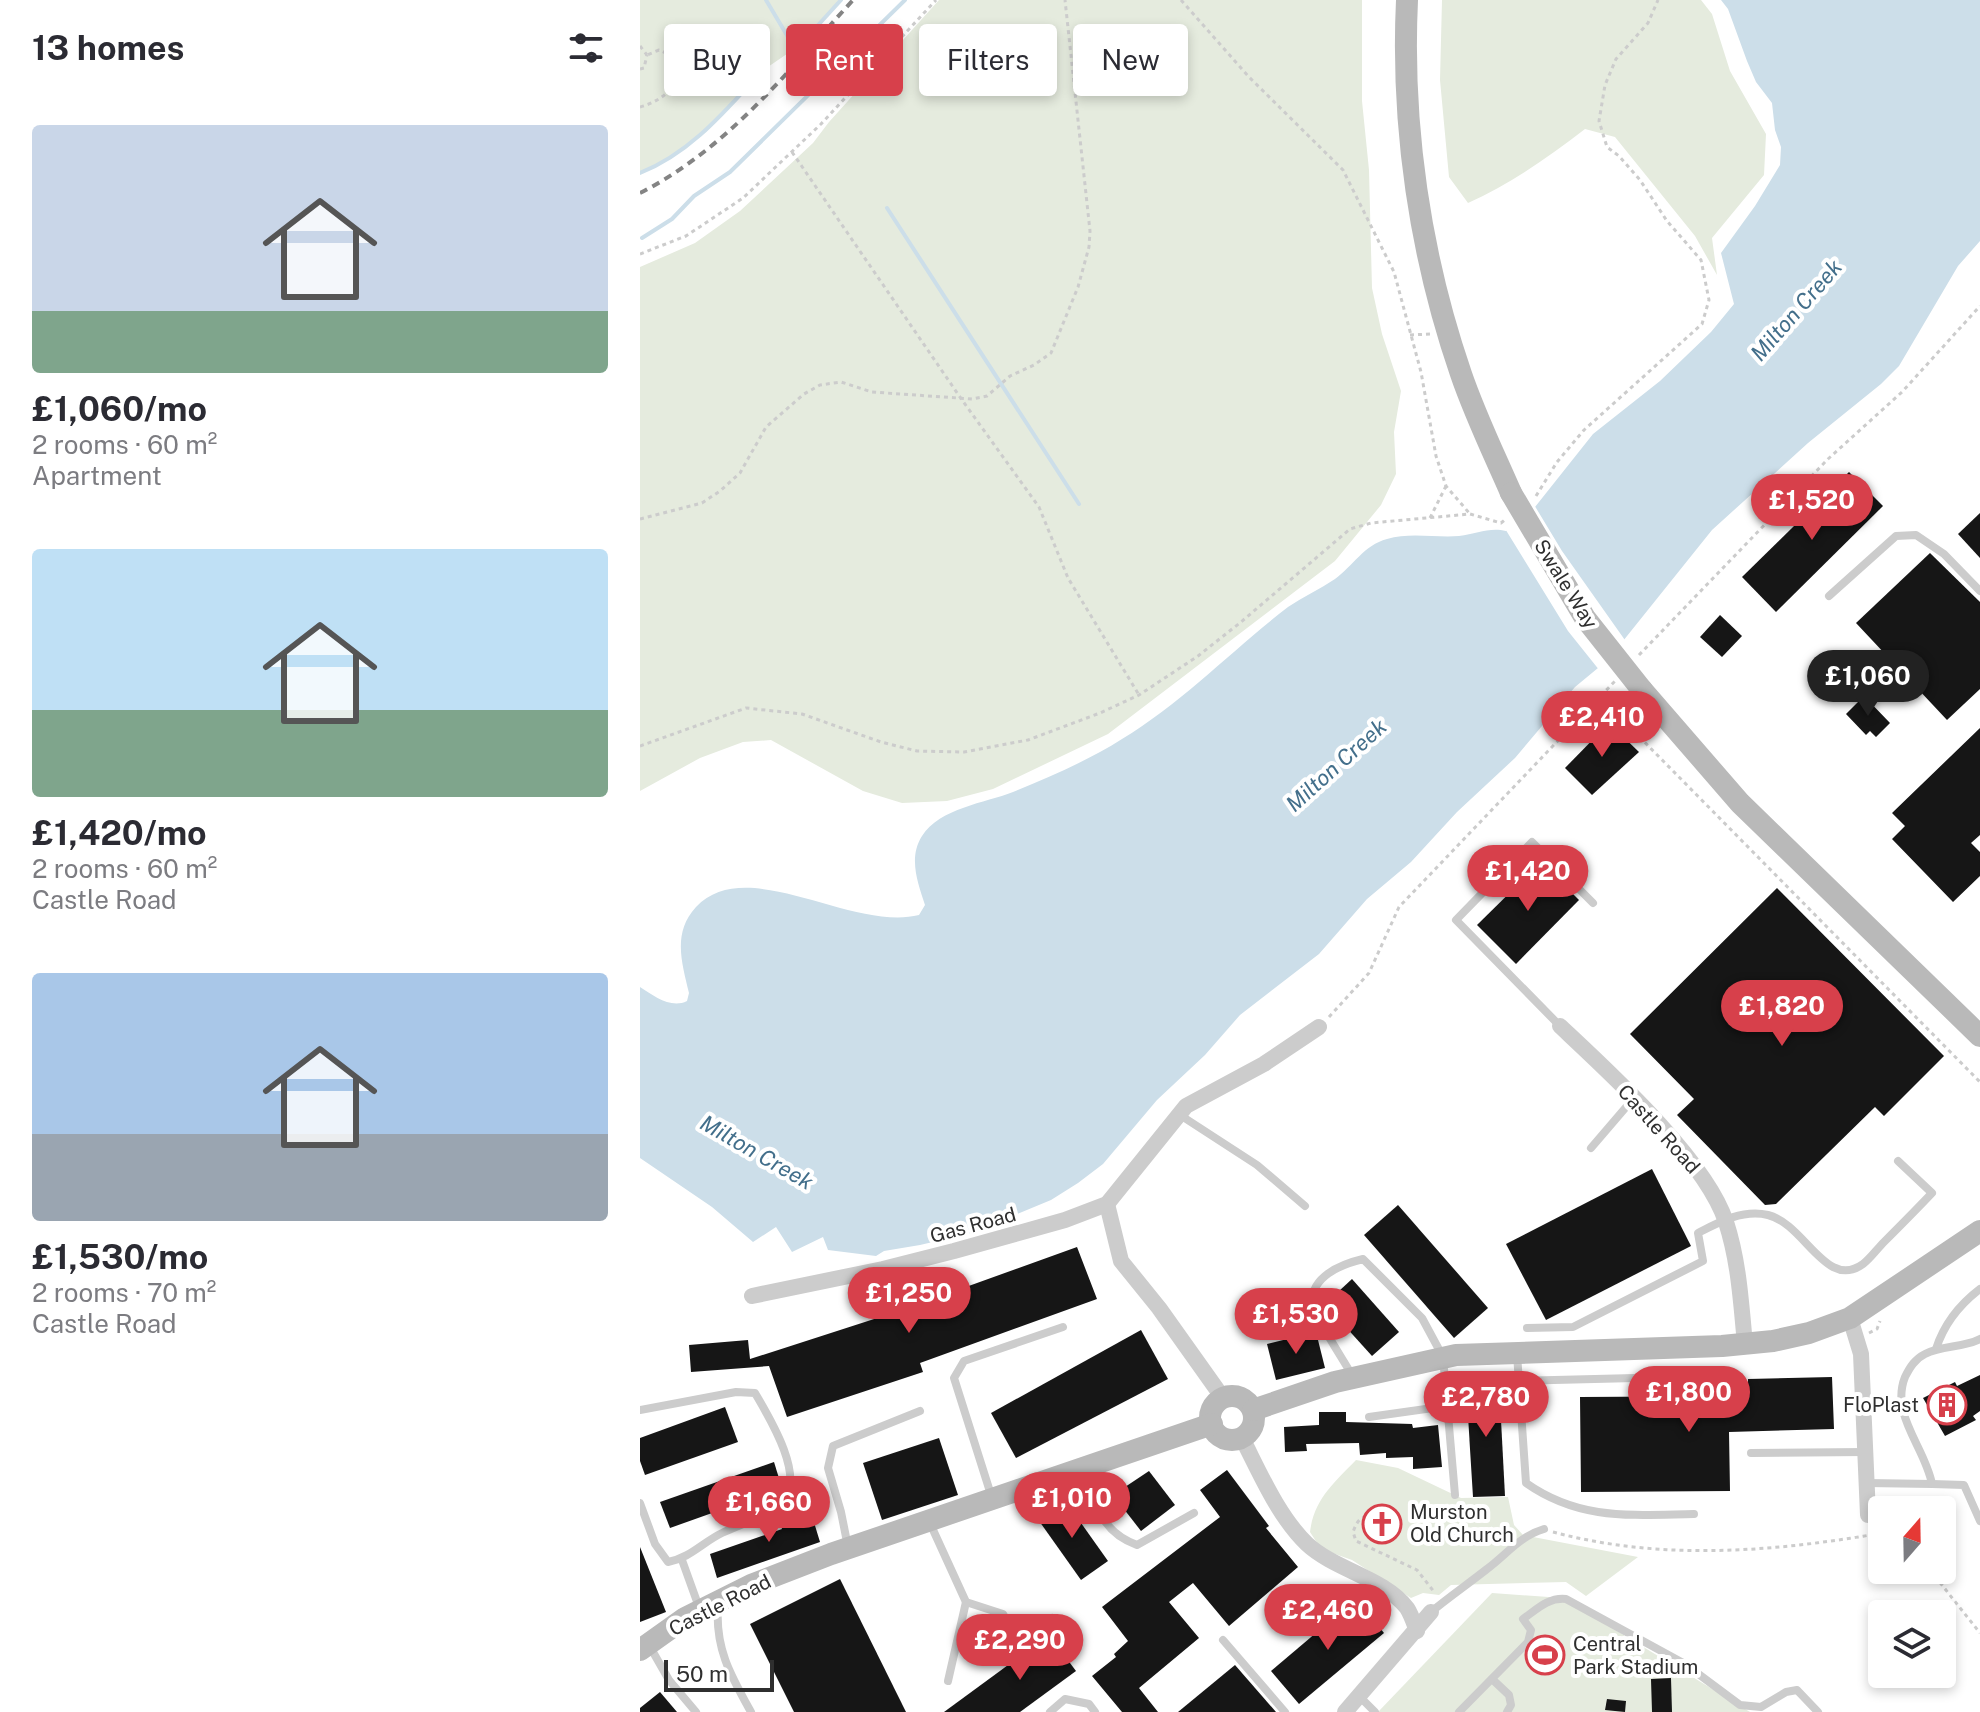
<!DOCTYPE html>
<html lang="en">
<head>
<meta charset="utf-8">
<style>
	body { margin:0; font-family:"Public Sans",sans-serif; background:#f2f2f3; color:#2b2b33; height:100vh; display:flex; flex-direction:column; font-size:30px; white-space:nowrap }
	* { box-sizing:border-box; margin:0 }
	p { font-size:26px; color:#7c7c81 }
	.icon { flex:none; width:44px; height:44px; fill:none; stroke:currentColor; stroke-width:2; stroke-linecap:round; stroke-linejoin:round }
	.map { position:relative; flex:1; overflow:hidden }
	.sheet { display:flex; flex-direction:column; background:#fff; width:640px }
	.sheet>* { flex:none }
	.guide { position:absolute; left:24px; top:24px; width:760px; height:72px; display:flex; gap:16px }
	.needle { width:52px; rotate:20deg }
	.fabs { position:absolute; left:1228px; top:1496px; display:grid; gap:16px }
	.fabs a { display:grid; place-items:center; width:88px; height:88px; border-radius:8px; background:#fff; box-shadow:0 4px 12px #0003; font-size:40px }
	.scale { position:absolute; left:24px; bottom:20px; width:110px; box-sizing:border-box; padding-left:8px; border:4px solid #2f2f2f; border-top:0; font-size:22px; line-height:28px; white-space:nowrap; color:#2f2f2f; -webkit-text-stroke:6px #fff; paint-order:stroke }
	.price { position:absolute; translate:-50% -68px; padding:0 18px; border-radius:28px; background:#d7404b; color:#fff; font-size:26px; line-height:52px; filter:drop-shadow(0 2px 4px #0008) }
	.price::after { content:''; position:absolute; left:50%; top:48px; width:24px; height:18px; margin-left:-12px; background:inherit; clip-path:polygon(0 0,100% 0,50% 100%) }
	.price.current { background:#222; color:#fff }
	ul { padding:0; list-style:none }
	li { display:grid; align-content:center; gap:16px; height:424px; padding:0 32px }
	li span { display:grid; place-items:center; height:248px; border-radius:8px; color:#555 }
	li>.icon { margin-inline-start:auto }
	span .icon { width:144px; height:144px; fill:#fffc; stroke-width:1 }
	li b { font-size:34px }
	h2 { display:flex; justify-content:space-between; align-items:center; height:96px; padding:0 32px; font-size:34px }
	.chip { padding:0 28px; border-radius:8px; background:#fff; box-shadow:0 4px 12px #0003; font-size:28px; line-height:72px }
	.chip.current { background:#d7404b; color:#fff }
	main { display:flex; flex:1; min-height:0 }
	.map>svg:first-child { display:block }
	.green { fill:#e5ebde }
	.water { fill:#ccdee9 }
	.pier { fill:#fff }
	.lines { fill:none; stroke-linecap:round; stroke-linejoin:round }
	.stream { stroke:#ccdee9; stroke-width:4 }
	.building { fill:#161616 }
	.path { stroke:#ccc; stroke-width:3; stroke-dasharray:4 4; stroke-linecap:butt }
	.service { stroke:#ccc; stroke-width:8 }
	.minor { stroke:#ccc; stroke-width:16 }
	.secondary { stroke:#b9b9b9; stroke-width:22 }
	.rail { stroke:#848484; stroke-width:4; stroke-dasharray:8 6; stroke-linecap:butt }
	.secondary-bridge { stroke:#b9b9b9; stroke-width:22 }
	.labels { text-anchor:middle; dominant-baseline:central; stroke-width:8; stroke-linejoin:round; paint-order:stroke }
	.street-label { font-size:20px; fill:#2f2f2f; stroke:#fff }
	.poi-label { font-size:20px; fill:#2f2f2f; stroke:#fff; text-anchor:start }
	.water-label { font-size:22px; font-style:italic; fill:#436f8b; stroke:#fff }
</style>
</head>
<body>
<main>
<section class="sheet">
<h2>13 homes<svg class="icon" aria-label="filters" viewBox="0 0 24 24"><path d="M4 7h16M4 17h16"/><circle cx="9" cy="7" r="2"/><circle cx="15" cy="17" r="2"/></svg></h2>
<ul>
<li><span style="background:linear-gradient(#c9d6e8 75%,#7fa58c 0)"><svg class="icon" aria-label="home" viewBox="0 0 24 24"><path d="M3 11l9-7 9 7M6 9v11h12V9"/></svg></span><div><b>£1,060/mo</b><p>2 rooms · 60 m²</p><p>Apartment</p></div></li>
<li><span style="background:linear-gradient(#bfe0f5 65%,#7fa58c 0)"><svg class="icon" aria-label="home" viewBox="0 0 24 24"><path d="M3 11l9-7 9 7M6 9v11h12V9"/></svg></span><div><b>£1,420/mo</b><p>2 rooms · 60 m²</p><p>Castle Road</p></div></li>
<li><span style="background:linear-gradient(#a9c7e8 65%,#9aa5b1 0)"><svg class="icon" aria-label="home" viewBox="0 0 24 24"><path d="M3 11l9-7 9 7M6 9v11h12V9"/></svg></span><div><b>£1,530/mo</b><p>2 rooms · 70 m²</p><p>Castle Road</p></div></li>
</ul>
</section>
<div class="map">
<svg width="1340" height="1712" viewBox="0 0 1340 1712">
	<rect width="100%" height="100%" fill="#fff"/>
	<!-- green -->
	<g class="green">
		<path d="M0 0H201L160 45 122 71 66 132 15 167 0 173Z"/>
		<path d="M299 0H722V101L729 170 732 288 742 334 761 391 754 432 756 474 741 505 695 561 468 734 353 789 307 801 262 803 223 791 131 740 103 742 60 758 0 791V267L55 243 100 211 173 143 189 122Z"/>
		<path d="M802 0H1061L1072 14 1090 71 1126 134 1124 175 1072 238 1077 275 1055 236 975 137 945 129C909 157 870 184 828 203L809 177 800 80Z"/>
		<path d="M716 1460 758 1468 821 1498 868 1497 874 1525 883 1535 998 1557 946 1596 926 1582 811 1585 799 1595 783 1593 771 1598 712 1560 681 1549 670 1532C674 1499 694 1483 716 1460Z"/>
		<path d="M852 1593 923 1598 1110 1712H738Z"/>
	</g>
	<!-- water -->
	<path class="water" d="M1081 0H1340V241L1318 266 1259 366 1241 384 1168 443 1072 530 983 641 958 668 935 687 875 758 817 812 771 862 727 899 679 954 600 1015 565 1055 517 1100 463 1164 438 1183 411 1200 331 1233 280 1245 244 1251 236 1256 188 1250 183 1237 152 1252 136 1227 113 1242 72 1207 0 1158V987C14 996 31 1009 47 1001L49 993C42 963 32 933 56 907 107 853 212 932 279 915L285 905C278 883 268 858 282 836 300 808 345 803 373 792 410 777 449 760 482 739 543 702 592 650 648 607 663 597 680 589 695 579 713 566 724 545 747 539 770 532 796 538 819 536 837 534 849 527 866 531L895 507 953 434 1020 381 1071 332 1094 304 1081 253 1115 206 1140 165 1141 147 1135 130 1132 103 1116 82 1107 61 1088 9Z"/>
	<!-- pier -->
	<path class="pier" d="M893 503 922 551 987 643 960 671 928 631 864 527Z"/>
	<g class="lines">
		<!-- stream -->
		<g class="stream">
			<path d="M126 0 148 37 160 45 201 0"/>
			<path d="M0 173C51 153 86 110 122 71"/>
			<path d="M247 208 439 504"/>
			<path d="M2 238 32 219 54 196 90 172 265 0"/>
		</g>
	</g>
	<!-- building -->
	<g class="building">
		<path d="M1209 472 1243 506 1136 612 1102 577Z"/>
		<path d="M1340 513V558L1318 534Z"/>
		<path d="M1290 553 1340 602V689L1307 720 1216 623Z"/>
		<path d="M1080 615 1102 636 1082 657 1060 637Z"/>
		<path d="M1224 696 1250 723 1236 737 1230 731 1226 735 1206 714Z"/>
		<path d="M969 723 999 752 952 795 925 768Z"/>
		<path d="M1340 728V835L1331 843 1340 852V876L1313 902 1252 839 1265 826 1252 813Z"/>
		<path d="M901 862 939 900 876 964 837 925Z"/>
		<path d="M1137 888 1304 1056 1244 1116 1235 1107 1136 1204 1125 1205 1037 1115 1054 1099 990 1034Z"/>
		<path d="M1012 1169 1051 1246 906 1320 866 1244Z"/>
		<path d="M758 1205 848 1308 814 1338 724 1235Z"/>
		<path d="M437 1247 457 1299 280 1363 283 1372 147 1417 129 1366 51 1372 49 1345 108 1340 110 1359 262 1310Z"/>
		<path d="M712 1279 759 1332 732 1356 685 1304Z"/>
		<path d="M501 1330 528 1379 376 1458 351 1413Z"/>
		<path d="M676 1332 685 1368 636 1380 627 1344Z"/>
		<path d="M1340 1375V1411L1333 1416 1336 1420 1305 1436 1283 1398 1315 1382 1317 1386Z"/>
		<path d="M1192 1377 1194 1429 1089 1432 1090 1491 941 1492 940 1397 1108 1396V1379Z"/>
		<path d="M859 1382 865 1496 833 1497 826 1384Z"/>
		<path d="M85 1407 98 1442 5 1475 0 1461V1438Z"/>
		<path d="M679 1412H706V1422L772 1424 773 1428 798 1425 802 1467 773 1469V1457L746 1458V1453L720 1455 719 1443 666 1444 667 1451 645 1452 644 1427 679 1425Z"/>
		<path d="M299 1438 318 1495 242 1520 223 1463Z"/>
		<path d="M134 1462 142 1488 30 1528 20 1502Z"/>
		<path d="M587 1470 629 1526 626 1528 658 1567 589 1626 553 1583 529 1602 559 1638 499 1688 518 1712H482L452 1676 476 1657 474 1654 488 1641 462 1607 580 1517 560 1490Z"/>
		<path d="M509 1471 535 1505 501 1531 473 1495Z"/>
		<path d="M424 1499 468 1561 441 1580 397 1518Z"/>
		<path d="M169 1506 180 1542 77 1578 70 1554 142 1529 138 1517Z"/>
		<path d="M738 1511 755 1520 746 1536 729 1527Z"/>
		<path d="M0 1547 26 1612 0 1622Z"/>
		<path d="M200 1579 266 1712H154L110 1624Z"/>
		<path d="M716 1599 744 1633 659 1704 631 1671Z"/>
		<path d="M409 1635 436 1671 380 1712H304Z"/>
		<path d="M595 1665 636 1712H538Z"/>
		<path d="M1031 1678 1032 1712H1012L1011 1679Z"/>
		<path d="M20 1692 37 1712H0V1708Z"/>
		<path d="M967 1699 986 1701 985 1712 965 1710Z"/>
	</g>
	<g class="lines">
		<!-- path -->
		<g class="path">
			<path d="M541 0 609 77 703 170 754 272 781 372 796 456 806 486 830 514"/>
			<path d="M0 46 7 55"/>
			<path d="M0 69 4 68 7 55"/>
			<path d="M0 107C25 100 42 84 37 58L19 50 7 55"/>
			<path d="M152 152 322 400 399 507 428 578 499 695"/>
			<path d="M0 254 46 236 103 198 181 124 296 0"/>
			<path d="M770 335 790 334"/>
			<path d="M896 496 917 462 944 430 1062 324 1069 300 1061 260 1027 221 1000 180 979 156 967 147 959 121 965 85 976 59 1008 23 1018 0"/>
			<path d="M790 518 806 486"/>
			<path d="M0 519 62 503 80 491 100 473 126 427 164 394 180 385 201 382 232 392 332 399 347 396 370 376 394 365 411 353 438 287 449 247 450 231 425 0"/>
			<path d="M999 655 1188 459 1262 392 1340 306"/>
			<path d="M960 697 1340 1082"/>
			<path d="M0 746 106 708 162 714 241 742 277 751 324 752 388 740 460 713 499 695 558 656 601 622 710 529 731 523 830 514 861 523 867 518"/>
			<path d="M689 1017 729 973 759 907 975 681"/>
			<path d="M1229 1333 1237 1329 1240 1321"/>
			<path d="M734 1518C722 1513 717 1521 713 1532L716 1541 777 1570 795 1593"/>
			<path d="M913 1532C1021 1561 1133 1552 1242 1533"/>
			<path d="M1290 1570 1340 1633"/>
		</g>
		<!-- service -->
		<g class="service">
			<path d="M1189 596 1256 536 1276 535 1304 554 1340 591"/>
			<path d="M920 1026 816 920 892 842 953 903"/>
			<path d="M540 1115 617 1165 665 1206"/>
			<path d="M951 1148 993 1099"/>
			<path d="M887 1328 933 1327 1063 1261 1058 1233C1079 1222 1103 1209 1128 1215 1165 1224 1186 1291 1223 1264 1230 1259 1237 1249 1244 1242 1260 1226 1276 1210 1292 1193L1258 1161"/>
			<path d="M1296 1349C1304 1324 1319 1305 1340 1289"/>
			<path d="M877 1354 886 1483C940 1521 992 1515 1054 1514"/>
			<path d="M713 1377C706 1364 675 1317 673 1306 668 1277 702 1264 723 1259L782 1318 803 1357 815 1495"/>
			<path d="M879 1381 1076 1376"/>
			<path d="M0 1410 96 1392 115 1393C129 1417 166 1477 143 1501 129 1516 101 1524 82 1533 63 1542 50 1558 28 1562L15 1544 0 1503"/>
			<path d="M729 1417 807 1406"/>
			<path d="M1111 1453 1225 1452"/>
			<path d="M448 1467C455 1503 459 1531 497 1545L554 1513"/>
			<path d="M1227 1483 1292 1484C1285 1447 1250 1415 1265 1377 1270 1367 1275 1359 1285 1354 1302 1345 1323 1348 1340 1339"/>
			<path d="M1292 1484 1324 1485 1340 1521"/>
			<path d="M352 1498 314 1378 324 1361 423 1327"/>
			<path d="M289 1521 326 1602 363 1614 373 1632H389L412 1618"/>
			<path d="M208 1547 201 1512 188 1468 193 1446 280 1411"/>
			<path d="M42 1560 60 1610"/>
			<path d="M78 1606C75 1649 91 1676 111 1712"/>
			<path d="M791 1612C809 1597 828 1584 847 1569 866 1555 880 1536 904 1529"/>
			<path d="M583 1640 645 1712"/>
			<path d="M9 1645 29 1680 56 1712"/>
			<path d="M852 1679 869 1695 871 1705 867 1712"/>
			<path d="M308 1681 326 1602"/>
			<path d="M720 1697 735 1712"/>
			<path d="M410 1712 425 1699 449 1704 455 1712"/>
			<path d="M819 1712 888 1642 891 1630 883 1619C896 1610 908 1597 926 1599L1045 1664 1100 1705 1121 1707 1146 1692 1157 1690 1178 1712"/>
		</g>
		<!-- minor -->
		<g class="minor">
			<path d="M920 1026C969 1072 1066 1160 1086 1222 1099 1262 1101 1303 1105 1344"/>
			<path d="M467 1204 481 1261 519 1308 583 1398"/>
			<path d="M112 1296 243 1269 314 1251 425 1220 467 1204 546 1106 624 1064 679 1027"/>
			<path d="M1210 1318 1221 1354 1228 1515"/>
			<path d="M602 1438C620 1473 638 1516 667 1544 695 1570 744 1578 767 1608 771 1614 774 1623 777 1631"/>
			<path d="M705 1712 791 1612"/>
		</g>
		<!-- secondary -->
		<g class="secondary">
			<path d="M767 0C761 126 780 255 821 374 835 415 854 454 871 493"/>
			<path d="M1002 690 1100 803 1340 1036"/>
			<circle cx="592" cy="1418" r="22"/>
			<path d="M613 1410 695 1382 816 1355 1082 1346 1133 1341 1169 1333 1210 1318 1340 1231"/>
			<path d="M0 1650 45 1618 111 1585 191 1554 572 1424"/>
		</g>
		<!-- rail -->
		<path class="rail" d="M0 193C87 149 148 71 213 0"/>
		<!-- secondary-bridge -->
		<path class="secondary-bridge" d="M871 493 945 618 1002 690"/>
	</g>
	<!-- icons -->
	<defs>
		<symbol id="building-ring" viewBox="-11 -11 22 22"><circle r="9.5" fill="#fff" stroke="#d7404b" stroke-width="1.5"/><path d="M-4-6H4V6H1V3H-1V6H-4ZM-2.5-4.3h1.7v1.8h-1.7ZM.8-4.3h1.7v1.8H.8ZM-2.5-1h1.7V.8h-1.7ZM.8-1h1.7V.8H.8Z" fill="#d7404b"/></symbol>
		<symbol id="church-ring" viewBox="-11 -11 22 22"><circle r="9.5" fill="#fff" stroke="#d7404b" stroke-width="1.5"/><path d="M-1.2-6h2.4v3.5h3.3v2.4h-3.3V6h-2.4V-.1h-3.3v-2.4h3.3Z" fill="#d7404b"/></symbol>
		<symbol id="stadium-ring" viewBox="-11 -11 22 22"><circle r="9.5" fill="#fff" stroke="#d7404b" stroke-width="1.5"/><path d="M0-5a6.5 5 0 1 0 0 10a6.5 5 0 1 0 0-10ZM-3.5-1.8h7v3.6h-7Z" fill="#d7404b"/></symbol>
	</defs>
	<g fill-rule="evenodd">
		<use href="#building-ring" x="1285" y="1383" width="44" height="44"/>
		<use href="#church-ring" x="720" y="1502" width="44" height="44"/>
		<use href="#stadium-ring" x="883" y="1633" width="44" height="44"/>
	</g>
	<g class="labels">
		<!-- street labels -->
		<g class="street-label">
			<text transform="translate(926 584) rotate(58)">Swale Way</text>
			<text transform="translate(1019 1129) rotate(48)">Castle Road</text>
			<text transform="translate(333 1225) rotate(-15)">Gas Road</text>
			<text transform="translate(80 1605) rotate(-27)">Castle Road</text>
		</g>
		<!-- poi labels -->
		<g class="poi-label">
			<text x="1279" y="1405" text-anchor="end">FloPlast</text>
			<text x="770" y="1512">Murston<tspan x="770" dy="23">Old Church</tspan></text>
			<text x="933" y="1644">Central<tspan x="933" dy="23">Park Stadium</tspan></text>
		</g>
		<!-- water labels -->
		<g class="water-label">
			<text transform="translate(1156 310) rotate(-49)">Milton Creek</text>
			<text transform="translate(696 765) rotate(-42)">Milton Creek</text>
			<text transform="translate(117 1152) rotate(30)">Milton Creek</text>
		</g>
	</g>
</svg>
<div class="fabs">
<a><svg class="needle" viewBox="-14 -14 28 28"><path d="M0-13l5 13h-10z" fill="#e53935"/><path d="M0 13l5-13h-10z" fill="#7c7c81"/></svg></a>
<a><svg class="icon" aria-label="layers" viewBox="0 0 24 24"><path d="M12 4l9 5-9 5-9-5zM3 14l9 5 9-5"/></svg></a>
</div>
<div class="scale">50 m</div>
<b class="price" style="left:1172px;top:542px">£1,520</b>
<b class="price current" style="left:1228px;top:718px">£1,060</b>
<b class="price" style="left:962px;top:759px">£2,410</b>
<b class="price" style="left:888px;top:913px">£1,420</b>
<b class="price" style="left:1142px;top:1048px">£1,820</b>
<b class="price" style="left:269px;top:1335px">£1,250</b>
<b class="price" style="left:656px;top:1356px">£1,530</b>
<b class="price" style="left:1049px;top:1434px">£1,800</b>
<b class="price" style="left:846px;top:1439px">£2,780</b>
<b class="price" style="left:432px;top:1540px">£1,010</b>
<b class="price" style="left:129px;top:1544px">£1,660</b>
<b class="price" style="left:688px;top:1652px">£2,460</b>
<b class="price" style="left:380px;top:1682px">£2,290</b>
<div class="guide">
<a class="chip">Buy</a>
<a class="chip current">Rent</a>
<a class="chip">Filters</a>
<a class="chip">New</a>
</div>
</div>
</main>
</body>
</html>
